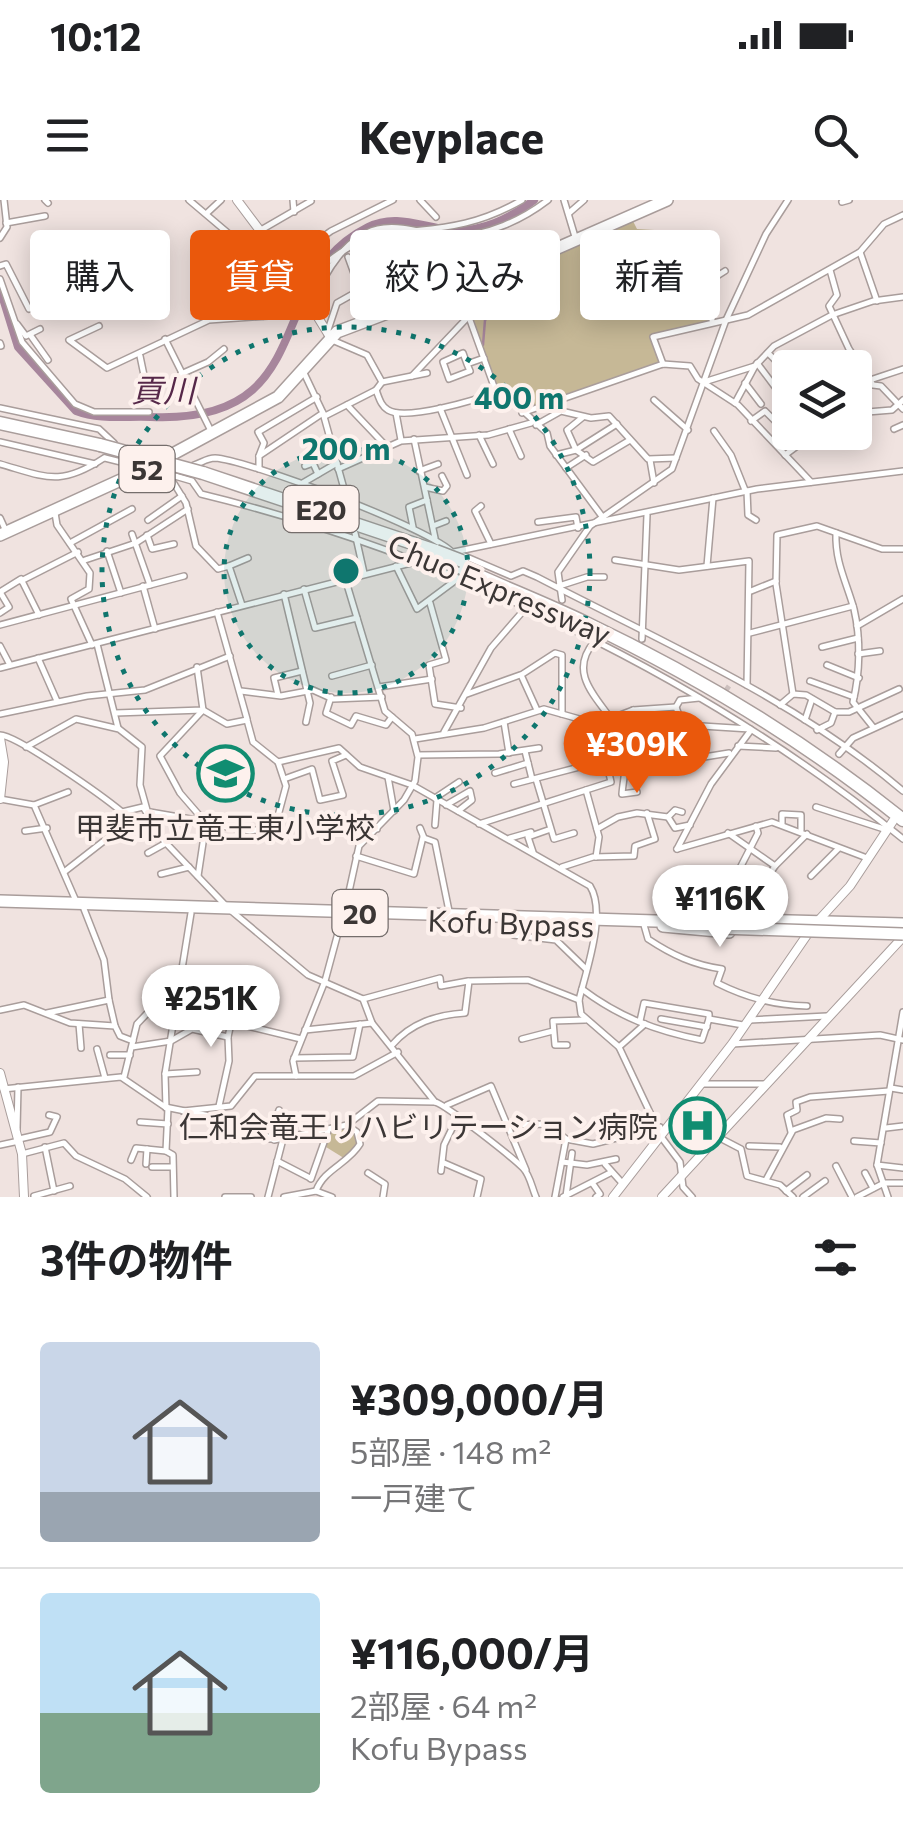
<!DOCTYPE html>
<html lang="ja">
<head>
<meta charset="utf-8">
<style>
	body { margin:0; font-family:Commissioner,"Noto Sans JP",sans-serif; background:#f2f2f2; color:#202124; height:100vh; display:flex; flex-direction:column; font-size:38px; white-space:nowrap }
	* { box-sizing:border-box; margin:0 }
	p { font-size:32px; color:#757577 }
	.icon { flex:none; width:55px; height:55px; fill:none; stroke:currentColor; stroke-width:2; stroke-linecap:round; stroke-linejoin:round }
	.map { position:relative; height:997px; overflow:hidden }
	.details { display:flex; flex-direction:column; background:#fff; flex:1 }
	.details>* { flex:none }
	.top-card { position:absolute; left:30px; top:30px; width:845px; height:90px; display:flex; gap:20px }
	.buttons { position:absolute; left:772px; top:150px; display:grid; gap:20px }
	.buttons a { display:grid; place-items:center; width:100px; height:100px; border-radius:10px; background:#fff; box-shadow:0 5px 25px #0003; font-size:50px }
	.price { position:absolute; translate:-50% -85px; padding:0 22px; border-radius:35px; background:#fff; color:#222; font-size:32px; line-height:65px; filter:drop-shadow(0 2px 5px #0008) }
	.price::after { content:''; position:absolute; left:50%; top:60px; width:30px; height:22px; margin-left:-15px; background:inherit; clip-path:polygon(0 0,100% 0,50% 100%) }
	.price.current { background:#ea580c; color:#fff }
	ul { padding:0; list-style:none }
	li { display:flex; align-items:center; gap:30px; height:250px; padding:0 40px }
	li+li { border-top:2px solid #e0e0e0 }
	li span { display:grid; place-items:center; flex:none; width:280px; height:200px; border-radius:10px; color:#555 }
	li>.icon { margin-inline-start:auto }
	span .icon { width:120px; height:120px; fill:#fffc; stroke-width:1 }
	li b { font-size:42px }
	h2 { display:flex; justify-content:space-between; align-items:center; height:120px; padding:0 40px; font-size:42px }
	.tag { padding:0 35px; border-radius:10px; background:#fff; box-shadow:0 5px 25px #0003; font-size:35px; line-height:90px }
	.tag.current { background:#ea580c; color:#fff }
	.status { display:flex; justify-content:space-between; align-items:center; height:70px; padding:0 50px; background:#fff; direction:ltr }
	.status svg { height:28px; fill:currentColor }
	header { display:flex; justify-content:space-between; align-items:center; height:130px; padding:0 40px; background:#fff; font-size:45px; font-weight:700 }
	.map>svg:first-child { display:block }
	.green { fill:#c6b896 }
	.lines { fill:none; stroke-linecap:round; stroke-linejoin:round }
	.stream { stroke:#a7869c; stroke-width:2.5 }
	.river { stroke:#a7869c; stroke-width:8 }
	.minor-tunnel { stroke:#ccc0be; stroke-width:5; stroke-dasharray:5 2.5; stroke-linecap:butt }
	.minor-casing { stroke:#a99d9b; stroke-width:8 }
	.tertiary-casing { stroke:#a99d9b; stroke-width:10 }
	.trunk-casing { stroke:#a99d9b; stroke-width:14 }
	.motorway-casing { stroke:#a99d9b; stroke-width:15 }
	.minor { stroke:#fff; stroke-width:5 }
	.tertiary { stroke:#fff; stroke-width:8 }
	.trunk { stroke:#fff; stroke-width:11 }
	.motorway { stroke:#fff; stroke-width:12 }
	.trunk-bridge-casing { stroke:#a99d9b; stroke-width:14; stroke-linecap:butt }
	.motorway-bridge-casing { stroke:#a99d9b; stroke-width:15; stroke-linecap:butt }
	.trunk-bridge { stroke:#fff; stroke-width:11 }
	.motorway-bridge { stroke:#fff; stroke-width:12 }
	.ring { fill:none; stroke:#0f766e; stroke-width:5; stroke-dasharray:5 10 }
	.labels { text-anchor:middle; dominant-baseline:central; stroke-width:8; stroke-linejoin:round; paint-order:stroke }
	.shield { fill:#fdf1ed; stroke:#756e6c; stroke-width:2.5 }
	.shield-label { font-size:28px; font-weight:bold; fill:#3b3635 }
	.street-label { font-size:30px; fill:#3b3635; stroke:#fdf1ed }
	.poi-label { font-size:30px; fill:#3b3635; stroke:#fdf1ed }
	.water-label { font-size:32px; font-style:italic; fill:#562849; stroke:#fdf1ed }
	.centre { fill:#0f766e; stroke:#fdf1ed; stroke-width:5 }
	.ring-label { font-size:30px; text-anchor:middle; font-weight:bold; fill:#0f766e; stroke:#fdf1ed; stroke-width:8; stroke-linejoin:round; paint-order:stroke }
</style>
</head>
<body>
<div class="status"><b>10:12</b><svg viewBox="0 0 49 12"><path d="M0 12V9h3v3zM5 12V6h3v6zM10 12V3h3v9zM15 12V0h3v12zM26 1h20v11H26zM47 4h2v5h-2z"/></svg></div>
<header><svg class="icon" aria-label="menu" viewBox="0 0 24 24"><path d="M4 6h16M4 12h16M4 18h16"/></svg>Keyplace<svg class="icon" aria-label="search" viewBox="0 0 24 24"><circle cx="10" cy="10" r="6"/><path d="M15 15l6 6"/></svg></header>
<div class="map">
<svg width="903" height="997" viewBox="0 0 903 997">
	<rect width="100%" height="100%" fill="#f0e3e0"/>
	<!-- green -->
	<g class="green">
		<path d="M632 19 637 29 689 32 693 56 676 60 679 82 702 88 711 120 652 136 661 163 523 211 498 190 461 87Z"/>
		<path d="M347 926 357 932 358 943 347 960 326 947 330 933Z"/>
	</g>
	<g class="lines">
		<!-- stream -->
		<g class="stream">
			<path d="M653 65 661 68"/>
			<path d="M582 92 610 72 636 66"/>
			<path d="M516 109 528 100"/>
			<path d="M483 145 485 120 494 113"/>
		</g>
		<!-- river -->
		<path class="river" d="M0 89 18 147 76 211C99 220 126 216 151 217 323 224 261 80 368 27 396 13 421 27 450 30 480 33 511 18 534 0"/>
		<!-- minor-tunnel -->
		<path class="minor-tunnel" d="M722 496 729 486"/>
		<defs>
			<g id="minor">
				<path d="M45 0 48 3"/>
				<path d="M189 0 228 33 245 57"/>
				<path d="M293 0 294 12"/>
				<path d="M420 0 436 17"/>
				<path d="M564 0 576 40"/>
				<path d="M842 2 849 0"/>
				<path d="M207 13 221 0"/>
				<path d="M569 13 584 0"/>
				<path d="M6 23 45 16"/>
				<path d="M261 30 311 1"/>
				<path d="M418 33 440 91"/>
				<path d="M0 38 7 27 4 0"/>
				<path d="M392 45 407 104"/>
				<path d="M860 52 877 101"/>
				<path d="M285 64 331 31 393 0"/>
				<path d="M0 66 6 64 29 109"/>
				<path d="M355 70 393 54"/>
				<path d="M830 70 837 95 829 106 849 149 873 185 881 186 903 209"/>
				<path d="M680 76 703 85 725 71"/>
				<path d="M230 77 245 57 267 43"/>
				<path d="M0 79 22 142 75 204 94 212H149"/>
				<path d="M359 80 400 78"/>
				<path d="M703 85 712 120"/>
				<path d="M458 87 496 192C512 198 533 221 547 233L550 246 601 315"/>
				<path d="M302 88C375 0 425 56 522 0"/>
				<path d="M226 97 263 116"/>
				<path d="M312 104C324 74 347 32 384 28 407 25 431 37 454 36 487 36 522 20 548 0"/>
				<path d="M17 124 26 136 40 129"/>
				<path d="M99 126 69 140 107 168 209 120 283 115 301 88"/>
				<path d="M327 133 337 103 360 90 348 57"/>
				<path d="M31 136 48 160"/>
				<path d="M165 139 211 231"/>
				<path d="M332 140 367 155 382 182 376 190C379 198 381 206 388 210 406 221 476 200 496 192"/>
				<path d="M0 143 1 146"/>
				<path d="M768 153 790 175"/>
				<path d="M140 156 146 185"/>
				<path d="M757 163 790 207"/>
				<path d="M467 164 470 171 449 179 443 162 463 153 467 164 484 158"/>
				<path d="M663 164 653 137 748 115 860 52 884 24 903 15"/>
				<path d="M304 173 323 213 351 314"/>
				<path d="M181 174 208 162 224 149"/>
				<path d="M412 176 468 117"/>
				<path d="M870 180 903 169"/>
				<path d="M382 182 427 173"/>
				<path d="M704 182 755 166 774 146 832 115 873 101 903 97"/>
				<path d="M745 183 761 204"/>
				<path d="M654 200 688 230"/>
				<path d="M735 203 755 166"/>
				<path d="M347 205 386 246"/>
				<path d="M0 208 99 229 114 243"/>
				<path d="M440 208 467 275"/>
				<path d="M396 213 401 240"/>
				<path d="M522 213 663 164 690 166 698 179 738 205 811 282"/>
				<path d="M855 213 892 210 903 200"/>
				<path d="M325 216 376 190"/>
				<path d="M583 217 567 230 576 250 617 224"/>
				<path d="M751 221 765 211 775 221 790 209"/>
				<path d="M536 225 561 211 591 218 609 216 648 259 676 258"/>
				<path d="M509 229 521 256"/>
				<path d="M894 229 903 225"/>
				<path d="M714 231 731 255 745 290"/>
				<path d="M479 235 493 264"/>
				<path d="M414 239 435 338"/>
				<path d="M0 242 95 264"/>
				<path d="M556 255 576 250 593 262 630 240"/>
				<path d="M785 255 816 232"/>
				<path d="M259 256 264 243 258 232 317 197"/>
				<path d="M105 258 141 267"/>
				<path d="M650 260 654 283"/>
				<path d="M0 264C46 277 60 287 104 258"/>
				<path d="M194 265C201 263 207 258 215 258 248 260 432 329 453 353"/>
				<path d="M305 266 313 263 318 274"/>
				<path d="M566 268 586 255"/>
				<path d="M151 269 192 281 201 294C448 354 706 478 903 639"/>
				<path d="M259 269V256L323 213"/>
				<path d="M338 269 401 241 488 235 531 223"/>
				<path d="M419 271 438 264"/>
				<path d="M170 277 186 303 196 346 218 369 229 366 242 405"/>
				<path d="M301 284 337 263"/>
				<path d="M425 287 443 291 447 286 442 276"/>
				<path d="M747 291 748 315 756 320"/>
				<path d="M481 306 475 311 491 344"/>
				<path d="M55 313 57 325 90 373 89 389 71 399 92 445"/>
				<path d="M0 318 5 329"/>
				<path d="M148 320 182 296"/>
				<path d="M538 322 576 317 578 328"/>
				<path d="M433 326 446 321"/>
				<path d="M413 327 409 307 427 300"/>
				<path d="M355 333 364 373"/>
				<path d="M836 333C835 362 846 381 854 409 861 439 860 473 853 502L873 527"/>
				<path d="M132 334 150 385"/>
				<path d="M147 335 152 349 174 344"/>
				<path d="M70 343 132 309"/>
				<path d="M107 351 121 393"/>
				<path d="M449 353 757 289 903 271"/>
				<path d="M462 355 511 376 523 371 537 377C662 442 795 499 903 591"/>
				<path d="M85 360 136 343 188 309"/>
				<path d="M615 360 679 370 749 361 747 485"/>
				<path d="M229 366 248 358"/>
				<path d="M396 366 417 409 456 380"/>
				<path d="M707 366 713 298"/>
				<path d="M345 378 385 511 412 534 418 557 415 581 404 600 359 646 345 710"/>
				<path d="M21 381 78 352"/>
				<path d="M143 386 155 429"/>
				<path d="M559 386 587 377H604"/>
				<path d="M304 389 315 428 357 418"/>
				<path d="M751 391 776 381"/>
				<path d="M0 392 21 379 39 415"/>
				<path d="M0 392 9 407 0 413"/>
				<path d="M284 394 310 503 306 522"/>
				<path d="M562 400 558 372 590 326 672 269 726 120 766 34 788 0"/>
				<path d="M430 403 446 460 429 465 435 504 461 508"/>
				<path d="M217 412 247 519"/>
				<path d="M0 425 184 376"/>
				<path d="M857 426 903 399"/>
				<path d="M750 433 853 406"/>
				<path d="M642 439 647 315"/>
				<path d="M594 442C560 482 618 511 625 546 628 561 623 580 622 594L637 592"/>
				<path d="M97 444 118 528"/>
				<path d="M0 446 10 465"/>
				<path d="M822 447 858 438"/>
				<path d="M858 454 880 451"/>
				<path d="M38 458 57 501"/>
				<path d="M827 465 859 478"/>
				<path d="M0 468 438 356"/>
				<path d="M332 476 372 465"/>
				<path d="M810 481 854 497"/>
				<path d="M379 487 432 479"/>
				<path d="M241 491 281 496 313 490 333 499 382 497"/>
				<path d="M467 494 520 475"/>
				<path d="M793 494 776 384 777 335 817 326 882 349H903"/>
				<path d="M278 495 274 478 302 471"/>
				<path d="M331 497 326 513 351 525 356 516 386 525 392 517"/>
				<path d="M780 505 793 494 806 495 835 512"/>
				<path d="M676 507 680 500 699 498"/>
				<path d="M537 510 521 475 555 453 562 455V514"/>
				<path d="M633 510 644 539"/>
				<path d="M115 513 203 510 197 467"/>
				<path d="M0 514 87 496 145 490 230 456"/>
				<path d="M805 520 812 499"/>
				<path d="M504 522 509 553"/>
				<path d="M817 530 831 523 835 512H849L899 489"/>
				<path d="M444 532 491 448 524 410"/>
				<path d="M0 535C17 535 104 597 122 612L143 607 164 641 229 709 308 775 363 799 372 823 435 902C445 904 512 957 523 968 530 975 532 988 536 997"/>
				<path d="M415 539 484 528 544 509 597 524 633 510 676 507 684 529"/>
				<path d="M625 544 702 526 750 529"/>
				<path d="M738 546 776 548"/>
				<path d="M26 547 76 519 119 529 142 547 140 585 147 610"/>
				<path d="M525 551 532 579"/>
				<path d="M839 554 853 538 903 515"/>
				<path d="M418 555 499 554 539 548"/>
				<path d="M278 562 339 548 360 567 412 585 590 686C607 713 586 771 579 800L581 814 619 847 662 938 680 962 683 987 692 997"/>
				<path d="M588 565 580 539 616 530"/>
				<path d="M624 570 729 553"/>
				<path d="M495 573 528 563"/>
				<path d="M388 577 394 611"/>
				<path d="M284 579 312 569 320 600 343 595 332 561 346 555"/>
				<path d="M536 579 554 639 574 633"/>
				<path d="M514 584 622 556"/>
				<path d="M586 590 611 582 606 560"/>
				<path d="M435 598 459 582"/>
				<path d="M0 599 34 605 76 701"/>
				<path d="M34 605 68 592"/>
				<path d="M446 605 470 591 472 600 458 611"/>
				<path d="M816 607 887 630"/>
				<path d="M150 612 202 621"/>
				<path d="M668 617 675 628 690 625"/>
				<path d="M479 624 586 590 599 637 596 657"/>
				<path d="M782 624V614L801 615V630"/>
				<path d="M435 625 437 600"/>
				<path d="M756 626 758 633 739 670 764 683 775 666"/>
				<path d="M420 628 424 638 435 642 449 711"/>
				<path d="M326 629H377"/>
				<path d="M597 629 618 617 637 613 668 617 675 610 682 612"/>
				<path d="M25 631 47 628"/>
				<path d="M728 633 775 666 807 634"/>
				<path d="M510 638 531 632"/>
				<path d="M677 649 772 622 867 658"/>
				<path d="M677 649 711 584 751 530"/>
				<path d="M533 652 528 637 548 630"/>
				<path d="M148 653 166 643"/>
				<path d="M356 656 414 674 423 637"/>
				<path d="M562 667 593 657 634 656 635 646 655 639 647 613"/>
				<path d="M64 672 118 630 111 619 122 612"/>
				<path d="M161 674 189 667"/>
				<path d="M198 676 206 623 250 631 275 627 286 586 278 562 253 542 247 520 227 524 203 510 160 556 180 593 206 623"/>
				<path d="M811 676 838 649"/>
				<path d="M84 709 104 760 109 800"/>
				<path d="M511 722 513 735 556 740 586 769"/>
				<path d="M644 725 648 739C672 755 694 765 722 769L717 783C747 798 774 805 807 806"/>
				<path d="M582 789C619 817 656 831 702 840L709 819 743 825"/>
				<path d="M363 799 440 778 441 786 468 781"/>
				<path d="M0 810 24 805 70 823 115 826 120 836 133 841"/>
				<path d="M47 813 109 800 115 826"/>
				<path d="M661 819 707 827"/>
				<path d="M750 820 827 816"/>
				<path d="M640 821 644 803 709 814V819"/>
				<path d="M231 822 301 839"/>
				<path d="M79 824 81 848"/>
				<path d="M305 830 372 823"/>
				<path d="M522 839 553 831"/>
				<path d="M732 844 880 835 903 840"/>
				<path d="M392 845C411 823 436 815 465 813L469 781 528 780 579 800"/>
				<path d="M567 845H555L553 821 585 820"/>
				<path d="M619 847 645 824"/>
				<path d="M97 849 105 878"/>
				<path d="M110 855H130"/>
				<path d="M294 858 353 857 360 824"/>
				<path d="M165 874 197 872"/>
				<path d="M296 876 293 861 325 781 342 718"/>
				<path d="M124 877 137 824 174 785 237 796 228 837 192 829 171 841 132 847"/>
				<path d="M702 884H764"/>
				<path d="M891 888 903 890"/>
				<path d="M3 889 121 877 165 907 235 921 274 940 347 925 378 901 435 902"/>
				<path d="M447 905 491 886 526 970"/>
				<path d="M219 906 229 861 228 837"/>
				<path d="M166 908 165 874 191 713"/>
				<path d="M168 908 166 951 173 955 174 997"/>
				<path d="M183 911 231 906 255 876H354L398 852"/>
				<path d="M140 922 168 924"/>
				<path d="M509 925 548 924 566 939 593 944 660 927"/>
				<path d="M886 928 903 926"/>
				<path d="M17 929 18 887"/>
				<path d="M791 932 787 915 797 910 796 902 810 897 889 891"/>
				<path d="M718 937 741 949 747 976 780 985 793 997"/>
				<path d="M19 939 50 932 57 917 49 915"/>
				<path d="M270 939 279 910"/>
				<path d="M854 941 881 943"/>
				<path d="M0 945 19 941"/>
				<path d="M749 946 780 947"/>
				<path d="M45 947 54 991"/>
				<path d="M22 954 64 943 76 956 125 979 147 997"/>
				<path d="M131 960 136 948 166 951"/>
				<path d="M277 961 310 978"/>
				<path d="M562 962 587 965 616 959"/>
				<path d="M444 963 481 979 477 997"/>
				<path d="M146 964 147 949"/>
				<path d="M605 964 623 984"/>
				<path d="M877 965 903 968"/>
				<path d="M836 966 852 997"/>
				<path d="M152 967H172"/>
				<path d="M441 971 444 945 458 916"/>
				<path d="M368 973 385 984 383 997"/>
				<path d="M865 973 873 988"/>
				<path d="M311 979 328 931"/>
				<path d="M766 980 793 930 826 918 840 919"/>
				<path d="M593 984 600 994 596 997"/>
				<path d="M316 991C324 969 348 964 360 944L357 932 347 925"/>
				<path d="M786 991 807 975"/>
				<path d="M34 996 70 986"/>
				<path d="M566 996 572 953"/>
				<path d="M225 997H251"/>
				<path d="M268 997 283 939"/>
				<path d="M284 997 316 991 332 997"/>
				<path d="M555 997 566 939"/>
				<path d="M563 997 610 973"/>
				<path d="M803 997 825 981"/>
				<path d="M857 997 884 983H903"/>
				<path d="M888 997 877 965 903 812"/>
			</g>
			<g id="tertiary">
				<path d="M237 0 285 64 330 137"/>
				<path d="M0 538 4 562 0 599"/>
				<path d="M818 721 850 686 893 621"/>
				<path d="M0 873 22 954 24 997"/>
				<path d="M613 997 732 844 809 732"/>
				<path d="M662 997 903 737"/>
			</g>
			<g id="trunk">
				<path d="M0 335 147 268 278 197 337 132 544 54 667 0"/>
				<path d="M0 701 721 723"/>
				<path d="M716 719 903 724"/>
				<path d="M663 726 729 732"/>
			</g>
			<g id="motorway">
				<path d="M0 223 100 245"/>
				<path d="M203 273 436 351"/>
				<path d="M451 363C495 384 540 401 584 422 697 476 805 541 903 620"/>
			</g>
		</defs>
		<!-- minor casing -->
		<use href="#minor" class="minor-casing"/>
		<!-- tertiary casing -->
		<use href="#tertiary" class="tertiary-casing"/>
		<!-- trunk casing -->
		<use href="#trunk" class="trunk-casing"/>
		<!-- motorway casing -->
		<use href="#motorway" class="motorway-casing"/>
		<!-- minor -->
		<use href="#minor" class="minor"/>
		<!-- tertiary -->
		<use href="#tertiary" class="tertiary"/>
		<!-- trunk -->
		<use href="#trunk" class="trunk"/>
		<!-- motorway -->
		<use href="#motorway" class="motorway"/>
		<defs>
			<path id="trunk-bridge" d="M721 728 903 734"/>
			<g id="motorway-bridge">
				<path d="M100 245 203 273"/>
				<path d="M436 351 462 361"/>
			</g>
		</defs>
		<!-- trunk-bridge casing -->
		<use href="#trunk-bridge" class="trunk-bridge-casing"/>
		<!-- motorway-bridge casing -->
		<use href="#motorway-bridge" class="motorway-bridge-casing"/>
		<!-- trunk-bridge -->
		<use href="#trunk-bridge" class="trunk-bridge"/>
		<!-- motorway-bridge -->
		<use href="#motorway-bridge" class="motorway-bridge"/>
	</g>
	<!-- distance rings -->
	<circle cx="346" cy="371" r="122" fill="#0f766e" fill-opacity=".12"/>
	<g class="ring">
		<circle cx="346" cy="371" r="122"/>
		<circle cx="346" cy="371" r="244"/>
	</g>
	<!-- icons -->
	<defs>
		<symbol id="school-ring" viewBox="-11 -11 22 22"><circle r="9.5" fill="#fdf1ed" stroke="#118d71" stroke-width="1.5"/><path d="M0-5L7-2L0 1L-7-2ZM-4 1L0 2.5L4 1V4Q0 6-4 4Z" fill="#118d71"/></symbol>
		<symbol id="hospital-ring" viewBox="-11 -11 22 22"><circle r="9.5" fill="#fdf1ed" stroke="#118d71" stroke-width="1.5"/><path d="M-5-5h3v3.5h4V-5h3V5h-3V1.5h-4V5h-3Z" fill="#118d71"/></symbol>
	</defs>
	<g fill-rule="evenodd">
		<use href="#school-ring" x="194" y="542" width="63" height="63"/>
		<use href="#hospital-ring" x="666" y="894" width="63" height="63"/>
	</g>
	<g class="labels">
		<!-- shield labels -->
		<g class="shield">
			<rect x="119.5" y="246" width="55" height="46" rx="8"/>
			<rect x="283.5" y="286" width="75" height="46" rx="8"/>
			<rect x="332.5" y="690" width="55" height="46" rx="8"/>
		</g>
		<g class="shield-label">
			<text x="147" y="269">52</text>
			<text x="321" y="309">E20</text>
			<text x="360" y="713">20</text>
		</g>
		<!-- street labels -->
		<g class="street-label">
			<text transform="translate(500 388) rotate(23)">Chuo Expressway</text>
			<text transform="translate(511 722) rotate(2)">Kofu Bypass</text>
		</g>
		<!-- poi labels -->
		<g class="poi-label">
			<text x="225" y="626">甲斐市立竜王東小学校</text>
			<text x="658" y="925" text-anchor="end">仁和会竜王リハビリテーション病院</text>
		</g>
		<!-- water labels -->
		<g class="water-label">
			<text x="163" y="189">貢川</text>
		</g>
	</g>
	<circle cx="346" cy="371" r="15" class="centre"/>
	<g class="ring-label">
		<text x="519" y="209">400 m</text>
		<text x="346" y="260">200 m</text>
	</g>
</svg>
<div class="buttons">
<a><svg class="icon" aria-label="layers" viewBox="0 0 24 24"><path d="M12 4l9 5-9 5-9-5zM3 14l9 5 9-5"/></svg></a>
</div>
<b class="price current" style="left:637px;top:596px">¥309K</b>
<b class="price" style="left:720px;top:750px">¥116K</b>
<b class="price" style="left:211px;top:850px">¥251K</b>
<div class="top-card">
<a class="tag">購入</a>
<a class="tag current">賃貸</a>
<a class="tag">絞り込み</a>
<a class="tag">新着</a>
</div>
</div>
<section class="details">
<h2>3件の物件<svg class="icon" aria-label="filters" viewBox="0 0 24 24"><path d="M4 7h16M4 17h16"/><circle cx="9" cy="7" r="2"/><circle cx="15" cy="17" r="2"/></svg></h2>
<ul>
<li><span style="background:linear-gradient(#c9d6e8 75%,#9aa5b1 0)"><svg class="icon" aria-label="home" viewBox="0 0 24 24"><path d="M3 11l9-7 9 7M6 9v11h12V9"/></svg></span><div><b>¥309,000/月</b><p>5部屋 · 148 m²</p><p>一戸建て</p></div></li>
<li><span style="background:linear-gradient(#bfe0f5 60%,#7fa58c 0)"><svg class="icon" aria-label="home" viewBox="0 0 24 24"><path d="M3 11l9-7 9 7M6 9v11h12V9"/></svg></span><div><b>¥116,000/月</b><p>2部屋 · 64 m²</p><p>Kofu Bypass</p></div></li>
</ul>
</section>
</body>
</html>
